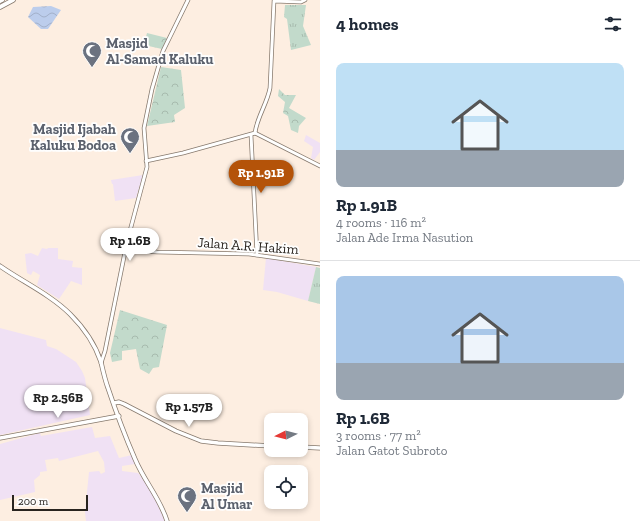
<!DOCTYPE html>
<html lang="en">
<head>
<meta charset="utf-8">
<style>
	body { margin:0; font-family:"Zilla Slab",serif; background:#f2f2f3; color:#1f2937; height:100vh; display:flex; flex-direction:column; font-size:15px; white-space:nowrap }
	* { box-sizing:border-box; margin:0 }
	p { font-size:13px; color:#747a83 }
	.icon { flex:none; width:22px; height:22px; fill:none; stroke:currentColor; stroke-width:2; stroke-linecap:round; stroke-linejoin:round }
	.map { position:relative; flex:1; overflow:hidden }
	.panel { display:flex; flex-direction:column; background:#fff; width:320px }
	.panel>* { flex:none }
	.needle { width:26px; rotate:264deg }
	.controls { position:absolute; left:264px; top:413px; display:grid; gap:8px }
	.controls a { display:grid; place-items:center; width:44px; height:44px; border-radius:8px; background:#fff; box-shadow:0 2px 6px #0003; font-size:20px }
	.scale { position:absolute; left:12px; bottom:10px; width:76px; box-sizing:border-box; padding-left:4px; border:2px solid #29241f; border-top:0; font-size:11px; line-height:14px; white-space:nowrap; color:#29241f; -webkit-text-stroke:3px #fefefe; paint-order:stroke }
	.price { position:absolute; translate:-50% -34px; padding:0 9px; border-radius:14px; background:#fff; color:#222; font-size:13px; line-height:26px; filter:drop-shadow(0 1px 2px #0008) }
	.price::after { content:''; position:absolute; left:50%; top:24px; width:12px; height:9px; margin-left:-6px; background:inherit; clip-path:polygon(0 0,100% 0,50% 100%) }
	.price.on { background:#b45309; color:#fff }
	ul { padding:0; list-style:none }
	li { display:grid; align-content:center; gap:8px; height:212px; padding:0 16px }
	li+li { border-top:1px solid #e0e1e3 }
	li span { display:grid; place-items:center; height:124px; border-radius:8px; color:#555 }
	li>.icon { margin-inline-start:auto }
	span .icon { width:72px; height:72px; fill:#fffc; stroke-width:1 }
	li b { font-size:17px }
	h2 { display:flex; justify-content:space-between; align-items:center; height:48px; padding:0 16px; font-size:17px }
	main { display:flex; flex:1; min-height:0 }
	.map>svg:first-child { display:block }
	.industrial { fill:#f0e1f4 }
	.grass { fill:url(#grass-tufts) }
	.forest { fill:url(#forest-crowns) }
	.water { fill:url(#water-waves) }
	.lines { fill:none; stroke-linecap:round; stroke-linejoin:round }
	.minor-casing { stroke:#86796d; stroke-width:4.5 }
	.major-casing { stroke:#86796d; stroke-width:5 }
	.highway-casing { stroke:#86796d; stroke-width:5.5 }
	.minor { stroke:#fff; stroke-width:3 }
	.major { stroke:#fff; stroke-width:3.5 }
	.highway { stroke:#fff; stroke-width:4 }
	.labels { text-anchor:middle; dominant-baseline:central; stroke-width:3.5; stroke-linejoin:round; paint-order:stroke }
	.worship-label { font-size:14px; font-weight:bold; fill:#5b616d; stroke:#fefefe; text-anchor:start }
	.street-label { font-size:14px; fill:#29241f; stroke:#fefefe }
</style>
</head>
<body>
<main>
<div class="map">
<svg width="320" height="521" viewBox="0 0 320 521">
	<defs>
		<pattern id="grass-tufts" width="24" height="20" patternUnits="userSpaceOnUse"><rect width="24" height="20" fill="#c2dacb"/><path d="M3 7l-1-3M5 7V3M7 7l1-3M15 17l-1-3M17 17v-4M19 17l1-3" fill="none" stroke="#a7bbae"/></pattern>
		<pattern id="forest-crowns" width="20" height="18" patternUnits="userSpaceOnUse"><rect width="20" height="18" fill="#c2dacb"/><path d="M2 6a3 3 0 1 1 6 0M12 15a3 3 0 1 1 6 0" fill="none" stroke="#a7bbae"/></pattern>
		<pattern id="water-waves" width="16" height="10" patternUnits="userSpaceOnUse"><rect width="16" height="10" fill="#bccdec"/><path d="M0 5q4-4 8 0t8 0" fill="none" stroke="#a2b0ca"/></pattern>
	</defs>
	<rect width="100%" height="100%" fill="#fdeee1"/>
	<!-- industrial -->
	<g class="industrial">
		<path d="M306 135 320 143V152L314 160 311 158 313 147 304 141Z"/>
		<path d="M143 175 136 198 115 201 113 184H112L111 180Z"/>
		<path d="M42 248 47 249 48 248H58V259L73 261 72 267 82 268V285L71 281 59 299 37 285 40 275 33 271 31 275 27 273 25 254 31 253 38 256Z"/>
		<path d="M266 258 316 267 308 301 277 292 263 290Z"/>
		<path d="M0 328 46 340 47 346 56 349 76 362 82 371 85 378 90 415 0 435Z"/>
		<path d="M92 427 95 438 110 436 119 458 132 455 135 464 122 466V471L138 473 150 488 165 521H86L85 512 89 472 99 471 101 474 105 472 104 462 98 451 59 461 58 458 45 460 47 471 40 472V475L34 480 35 492 0 500V444L40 433 41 436Z"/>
	</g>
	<!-- grass -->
	<g class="grass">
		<path d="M285 5H306L303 26 311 45 291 50 287 19 284 17Z"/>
		<path d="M316 267 320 268V304L308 301Z"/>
	</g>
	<!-- forest -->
	<g class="forest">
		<path d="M147 33 167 38 162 49 144 45Z"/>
		<path d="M161 67 181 70 185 108 174 115 175 122 147 126Z"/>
		<path d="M279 89 285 95H296L289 108 306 118 299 126 298 133 291 130 288 116 283 113 285 102 278 96Z"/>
		<path d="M120 310 167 325 159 367 153 368 149 374 140 369 136 349 122 351V360L112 362 110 353Z"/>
	</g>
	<!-- water -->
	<path class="water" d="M51 6 61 10 48 29H41L28 17 33 7Z"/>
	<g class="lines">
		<defs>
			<g id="minor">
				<path d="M255 133C257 117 267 104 270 88L274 1 301 2 305 0"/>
				<path d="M255 133 320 166"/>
				<path d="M251 135 257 255"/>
				<path d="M146 161 183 153 255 133"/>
				<path d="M125 250 157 252 249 254 320 264"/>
				<path d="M101 363 105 351 127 242 147 167 144 128 152 89 163 51 188 0"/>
			</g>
			<g id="major">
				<path d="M0 266C23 282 51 295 70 314 83 327 95 344 101 362 103 371 105 380 108 388 116 412 125 436 135 459 144 481 160 498 167 521"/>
				<path d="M114 403 119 402 124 404 176 431 201 441 218 443 271 446"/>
				<path d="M0 438 119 416"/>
				<path d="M301 447 320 448"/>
			</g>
			<g id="highway">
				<path d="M0 1 2 0"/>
				<path d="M0 7 13 0"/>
			</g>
		</defs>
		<!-- minor casing -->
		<use href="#minor" class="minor-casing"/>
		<!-- major casing -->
		<use href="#major" class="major-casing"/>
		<!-- highway casing -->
		<use href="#highway" class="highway-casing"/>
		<!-- minor -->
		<use href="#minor" class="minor"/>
		<!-- major -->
		<use href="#major" class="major"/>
		<!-- highway -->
		<use href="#highway" class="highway"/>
	</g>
	<!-- icons -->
	<defs>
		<symbol id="mosque-pin" viewBox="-11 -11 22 30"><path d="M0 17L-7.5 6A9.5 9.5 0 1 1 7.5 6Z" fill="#6b7280" stroke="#fefefe"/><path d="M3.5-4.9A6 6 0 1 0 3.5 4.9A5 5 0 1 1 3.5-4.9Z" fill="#fff"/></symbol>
	</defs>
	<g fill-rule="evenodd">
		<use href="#mosque-pin" x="81" y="40" width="22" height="30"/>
		<use href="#mosque-pin" x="119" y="126" width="22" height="30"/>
		<use href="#mosque-pin" x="176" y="485" width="22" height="30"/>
	</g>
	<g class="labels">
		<!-- worship labels -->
		<g class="worship-label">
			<text x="106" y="43">Masjid<tspan x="106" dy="16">Al-Samad Kaluku</tspan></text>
			<text x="116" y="129" text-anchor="end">Masjid Ijabah<tspan x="116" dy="16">Kaluku Bodoa</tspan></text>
			<text x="201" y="488">Masjid<tspan x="201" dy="16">Al Umar</tspan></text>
		</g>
		<!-- street labels -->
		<g class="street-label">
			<text transform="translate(248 246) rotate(4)">Jalan A.R. Hakim</text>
		</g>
	</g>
</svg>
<div class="controls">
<a><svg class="needle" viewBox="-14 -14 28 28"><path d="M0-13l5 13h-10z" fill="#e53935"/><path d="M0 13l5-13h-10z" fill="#747a83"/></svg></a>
<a><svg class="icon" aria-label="locate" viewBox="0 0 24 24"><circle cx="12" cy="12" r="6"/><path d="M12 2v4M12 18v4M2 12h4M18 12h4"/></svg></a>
</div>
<div class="scale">200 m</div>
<b class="price on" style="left:261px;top:194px">Rp 1.91B</b>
<b class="price" style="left:130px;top:262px">Rp 1.6B</b>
<b class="price" style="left:58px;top:419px">Rp 2.56B</b>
<b class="price" style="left:189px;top:428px">Rp 1.57B</b>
</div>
<section class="panel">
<h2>4 homes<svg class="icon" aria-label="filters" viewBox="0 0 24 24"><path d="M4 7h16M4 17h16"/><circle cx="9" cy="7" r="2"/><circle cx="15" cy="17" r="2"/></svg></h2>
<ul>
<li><span style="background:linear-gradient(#bfe0f5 70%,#9aa5b1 0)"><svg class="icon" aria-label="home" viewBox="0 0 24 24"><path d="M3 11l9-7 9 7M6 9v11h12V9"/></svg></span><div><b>Rp 1.91B</b><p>4 rooms · 116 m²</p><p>Jalan Ade Irma Nasution</p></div></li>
<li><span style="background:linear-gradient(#a9c7e8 70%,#9aa5b1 0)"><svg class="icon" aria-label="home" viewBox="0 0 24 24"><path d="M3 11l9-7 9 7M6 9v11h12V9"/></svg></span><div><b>Rp 1.6B</b><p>3 rooms · 77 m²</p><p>Jalan Gatot Subroto</p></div></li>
</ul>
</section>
</main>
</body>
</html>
